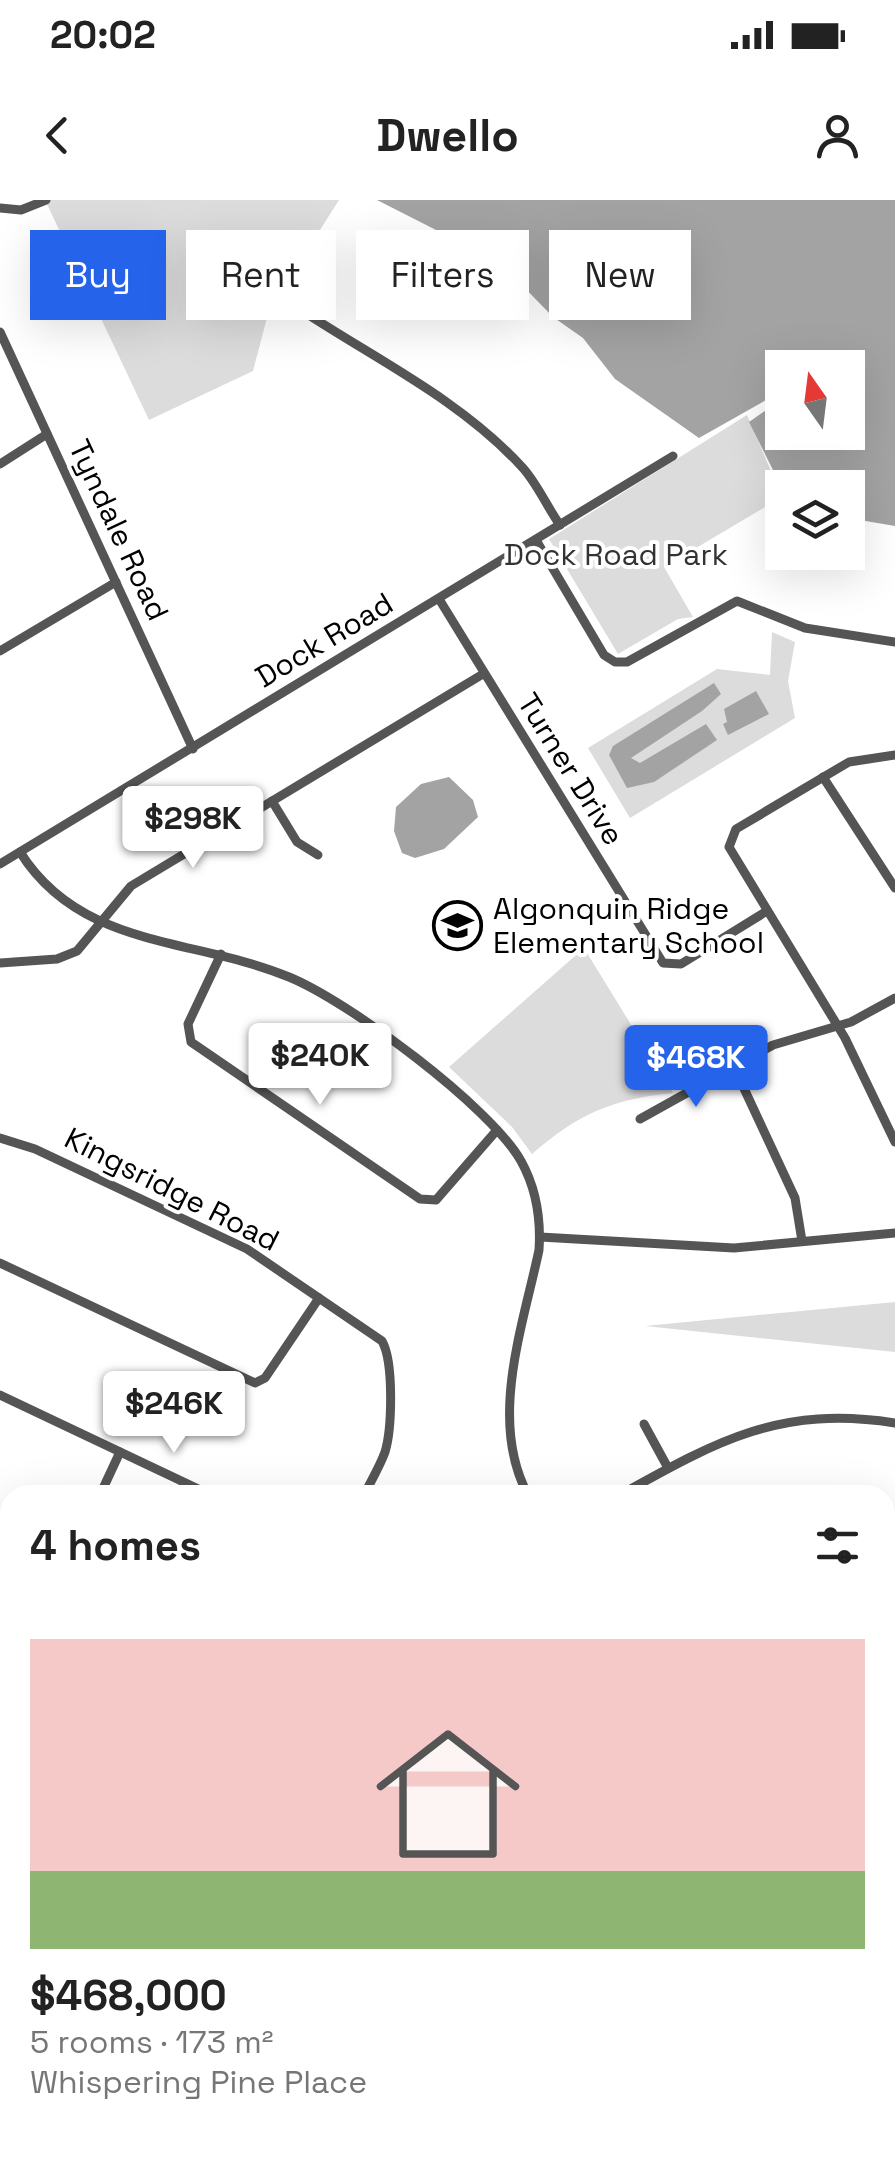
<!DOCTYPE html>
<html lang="en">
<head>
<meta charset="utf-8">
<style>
	body { margin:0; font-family:"Space Grotesk",sans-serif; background:#f2f2f2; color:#222; height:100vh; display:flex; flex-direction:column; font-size:38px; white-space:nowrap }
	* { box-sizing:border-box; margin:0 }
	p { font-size:32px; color:#767676 }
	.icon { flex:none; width:55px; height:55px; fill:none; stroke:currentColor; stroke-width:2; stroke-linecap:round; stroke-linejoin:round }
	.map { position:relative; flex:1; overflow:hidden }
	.sheet { position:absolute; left:0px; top:1285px; width:895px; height:672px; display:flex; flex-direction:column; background:#fff; border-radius:30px 30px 0 0; box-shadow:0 10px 40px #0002 }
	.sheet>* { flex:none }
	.hud { position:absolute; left:30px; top:30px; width:835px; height:90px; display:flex; gap:20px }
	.needle { width:65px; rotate:346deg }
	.controls { position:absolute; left:765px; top:150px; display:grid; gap:20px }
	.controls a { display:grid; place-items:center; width:100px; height:100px; border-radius:0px; background:#fff; box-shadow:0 10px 40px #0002; font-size:50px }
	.price { position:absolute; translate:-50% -85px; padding:0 22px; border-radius:10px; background:#fff; color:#222; font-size:32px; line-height:65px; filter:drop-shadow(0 2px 5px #0008) }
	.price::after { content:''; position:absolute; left:50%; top:60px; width:30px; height:22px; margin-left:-15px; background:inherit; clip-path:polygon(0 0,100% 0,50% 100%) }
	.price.selected { background:#2563eb; color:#fff }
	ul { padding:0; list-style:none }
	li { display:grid; align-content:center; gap:20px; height:530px; padding:0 30px }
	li+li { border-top:2px solid #e0e0e0 }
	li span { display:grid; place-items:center; height:310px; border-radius:0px; color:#555 }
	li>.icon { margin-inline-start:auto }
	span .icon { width:180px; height:180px; fill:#fffc; stroke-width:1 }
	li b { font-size:42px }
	h2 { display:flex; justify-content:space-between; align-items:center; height:120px; padding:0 30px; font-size:42px }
	.chip { padding:0 35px; border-radius:0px; background:#fff; box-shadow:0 10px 40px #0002; font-size:35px; line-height:90px }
	.chip.selected { background:#2563eb; color:#fff }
	.status { display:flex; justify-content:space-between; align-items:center; height:70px; padding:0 50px; background:#fff; direction:ltr }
	.status svg { height:28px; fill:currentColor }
	header { display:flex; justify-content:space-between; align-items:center; height:130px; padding:0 30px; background:#fff; font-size:45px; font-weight:600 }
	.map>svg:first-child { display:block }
	.green { fill:#dcdcdc }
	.water { fill:#a3a3a3 }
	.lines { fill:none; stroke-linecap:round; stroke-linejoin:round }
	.minor { stroke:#555; stroke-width:9 }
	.tertiary { stroke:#555; stroke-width:11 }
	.rail { stroke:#000; stroke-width:2.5; stroke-dasharray:15 5 2.5 5; stroke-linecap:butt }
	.labels { text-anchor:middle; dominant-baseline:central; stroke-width:8; stroke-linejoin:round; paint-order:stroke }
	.street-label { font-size:30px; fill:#000; stroke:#fff }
	.park-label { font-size:30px; fill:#333; stroke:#fff }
	.poi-label { font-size:30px; fill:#000; stroke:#fff; text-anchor:start }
</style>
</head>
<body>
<div class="status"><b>20:02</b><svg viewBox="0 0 49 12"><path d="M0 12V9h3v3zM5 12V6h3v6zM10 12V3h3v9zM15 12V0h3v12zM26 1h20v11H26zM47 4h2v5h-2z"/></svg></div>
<header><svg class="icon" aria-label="back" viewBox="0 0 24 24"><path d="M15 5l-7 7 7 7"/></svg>Dwello<svg class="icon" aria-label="person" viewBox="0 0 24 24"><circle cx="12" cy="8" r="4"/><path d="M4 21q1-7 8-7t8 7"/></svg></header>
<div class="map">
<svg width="895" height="1957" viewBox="0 0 895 1957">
	<rect width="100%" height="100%" fill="#fff"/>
	<!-- green -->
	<g class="green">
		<path d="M45 0H339L269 110 253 171 149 220Z"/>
		<path d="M747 215 782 297 664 367 693 417 678 419 618 454 549 339Z"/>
		<path d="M772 432 795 442 788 481 795 518 630 618 588 548 717 469 770 475Z"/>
		<path d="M584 748 673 893C612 899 578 914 532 954L512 927 449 867Z"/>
		<path d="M895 1102V1152L645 1126Z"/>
		<path d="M0 1692 10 1696V1756L0 1754Z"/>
		<rect x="284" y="1948" width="47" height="9"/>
	</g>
	<!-- water -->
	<g class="water">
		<path d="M377 0H895V326L848 318V288H782L749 222 782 199V232H848V168H782V191L699 238 615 179 583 138 553 117 516 79 497 69V61Z"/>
		<path d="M714 483 721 494 702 511 631 558 640 563 706 524 717 540 654 582 627 588 609 555 613 546Z"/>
		<path d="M756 491 769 514 728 535 723 524 727 522 724 509Z"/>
		<path d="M449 577 473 600 478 617 444 649 415 658 402 653 394 631 396 607 421 584Z"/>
	</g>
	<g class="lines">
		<!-- minor -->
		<g class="minor">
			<path d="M0 8 21 10 46 0"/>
			<path d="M295 106C371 157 459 198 522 267 537 283 547 307 560 325"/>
			<path d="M0 132 193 549"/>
			<path d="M0 264 47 234"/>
			<path d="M536 340 604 455 615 462H627L737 401 805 428 895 442"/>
			<path d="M439 399 663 763 681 764 767 711"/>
			<path d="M0 451 116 382"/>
			<path d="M895 555 849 562 736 629 729 647 845 838 895 942"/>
			<path d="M823 577 895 688"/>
			<path d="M272 601 297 642 318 655"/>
			<path d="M20 652C81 749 192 737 289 777 348 801 490 906 521 961 536 988 541 1019 539 1050 523 1126 488 1221 528 1295"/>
			<path d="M0 664 673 256"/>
			<path d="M221 754 188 824 191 842 420 999 436 1000 497 930"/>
			<path d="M0 763 57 759 77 751 131 686 483 474"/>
			<path d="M734 867 795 998 802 1041"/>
			<path d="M640 919 773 845 851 822 895 798"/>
			<path d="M0 938 35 949 247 1049 382 1141C394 1162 392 1229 385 1252 380 1266 371 1281 364 1295"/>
			<path d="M540 1037 734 1048 895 1033"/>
			<path d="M0 1063 255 1183 265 1178 319 1098"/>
			<path d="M0 1195 211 1295"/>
			<path d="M644 1224 668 1268"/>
			<path d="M100 1295 120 1252"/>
			<path d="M620 1295C717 1241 780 1205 895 1223"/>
			<path d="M0 1462 10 1467"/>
			<path d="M885 1479H895"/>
			<path d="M0 1613 10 1617"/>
			<path d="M885 1621 895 1616"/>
			<path d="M0 1763 10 1765"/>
			<path d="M885 1806 895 1811"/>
			<path d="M0 1886 10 1907"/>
			<path d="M718 1948 736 1957"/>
			<path d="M18 1957 32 1951"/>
			<path d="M169 1957 177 1948"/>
			<path d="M389 1957V1948"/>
			<path d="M615 1957 632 1948"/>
		</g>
		<!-- tertiary -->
		<g class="tertiary">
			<path d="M0 1333 10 1338"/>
			<path d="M885 1353 895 1354"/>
		</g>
		<!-- rail -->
		<g class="rail">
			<path d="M0 1506 10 1511"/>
			<path d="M885 1912 895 1917"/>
		</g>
	</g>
	<!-- icons -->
	<defs>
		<symbol id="school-ring" viewBox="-11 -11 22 22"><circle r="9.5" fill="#fff" stroke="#000" stroke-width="1.5"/><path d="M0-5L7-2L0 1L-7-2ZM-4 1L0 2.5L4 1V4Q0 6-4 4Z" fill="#000"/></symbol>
	</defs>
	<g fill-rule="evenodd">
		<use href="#school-ring" x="430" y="698" width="55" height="55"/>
	</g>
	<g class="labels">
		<!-- street labels -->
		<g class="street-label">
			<text transform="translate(119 330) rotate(65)">Tyndale Road</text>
			<text transform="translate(324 440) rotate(-31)">Dock Road</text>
			<text transform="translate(571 569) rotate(58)">Turner Drive</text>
			<text transform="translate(172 989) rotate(27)">Kingsridge Road</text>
		</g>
		<!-- park labels -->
		<g class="park-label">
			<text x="616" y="354">Dock Road Park</text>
		</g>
		<!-- poi labels -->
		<g class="poi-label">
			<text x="493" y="708">Algonquin Ridge<tspan x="493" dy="34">Elementary School</tspan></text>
		</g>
	</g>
</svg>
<div class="controls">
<a><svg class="needle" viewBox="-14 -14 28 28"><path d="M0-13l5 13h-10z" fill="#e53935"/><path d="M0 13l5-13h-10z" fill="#767676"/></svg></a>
<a><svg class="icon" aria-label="layers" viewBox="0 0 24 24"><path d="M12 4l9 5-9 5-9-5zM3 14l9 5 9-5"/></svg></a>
</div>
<b class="price" style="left:193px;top:671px">$298K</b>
<b class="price" style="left:320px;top:908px">$240K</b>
<b class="price selected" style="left:696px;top:910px">$468K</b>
<b class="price" style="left:174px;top:1256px">$246K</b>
<div class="hud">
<a class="chip selected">Buy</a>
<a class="chip">Rent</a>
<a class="chip">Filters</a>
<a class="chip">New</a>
</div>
<section class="sheet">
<h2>4 homes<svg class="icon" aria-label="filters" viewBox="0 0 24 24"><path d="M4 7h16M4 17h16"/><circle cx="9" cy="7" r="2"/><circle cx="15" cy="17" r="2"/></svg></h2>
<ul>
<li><span style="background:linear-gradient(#f6c9c9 75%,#8fb573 0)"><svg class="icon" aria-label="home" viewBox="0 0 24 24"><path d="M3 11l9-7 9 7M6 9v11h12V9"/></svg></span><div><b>$468,000</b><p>5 rooms · 173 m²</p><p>Whispering Pine Place</p></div></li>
</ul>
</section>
</div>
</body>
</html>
